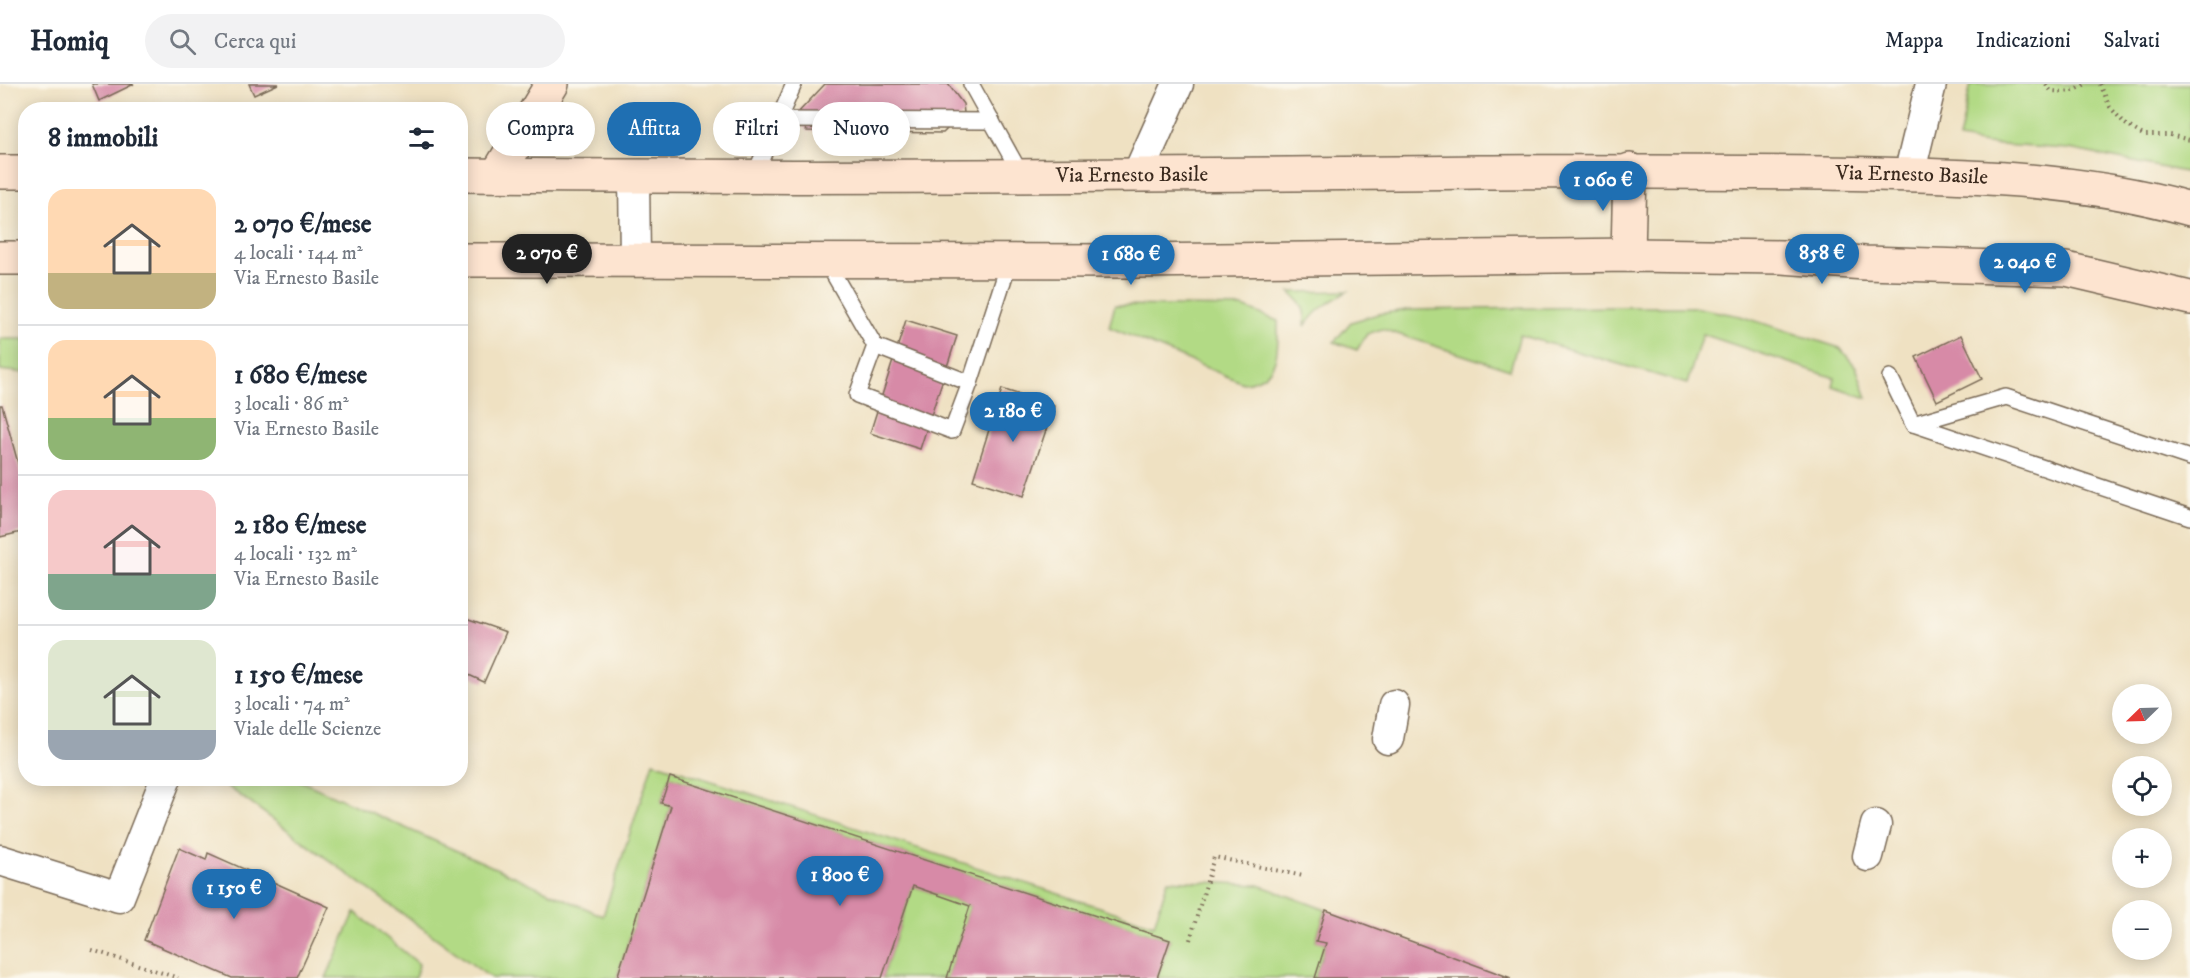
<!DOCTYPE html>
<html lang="it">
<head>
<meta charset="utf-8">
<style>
	body { margin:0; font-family:"IM FELL DW Pica",serif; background:#f2f2f3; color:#1f2937; height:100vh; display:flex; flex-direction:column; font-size:22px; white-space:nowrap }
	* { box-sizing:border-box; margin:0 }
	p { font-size:20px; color:#747a83 }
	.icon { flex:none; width:33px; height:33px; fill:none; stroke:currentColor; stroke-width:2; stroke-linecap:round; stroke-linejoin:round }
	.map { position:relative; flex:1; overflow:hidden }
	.panel { position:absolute; left:18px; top:18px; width:450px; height:684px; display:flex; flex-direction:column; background:#fff; border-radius:24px; box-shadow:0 3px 15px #0003 }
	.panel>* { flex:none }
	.guide { position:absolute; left:486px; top:18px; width:570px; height:54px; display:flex; gap:12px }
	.needle { width:39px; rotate:247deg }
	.buttons { position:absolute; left:2112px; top:600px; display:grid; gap:12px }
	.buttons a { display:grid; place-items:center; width:60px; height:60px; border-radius:50%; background:#fff; box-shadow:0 3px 15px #0003; font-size:30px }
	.price { position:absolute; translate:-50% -51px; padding:0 14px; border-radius:21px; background:#1f6fb2; color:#fff; font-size:20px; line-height:39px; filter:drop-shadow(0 2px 3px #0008) }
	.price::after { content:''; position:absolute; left:50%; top:36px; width:18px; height:14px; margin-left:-9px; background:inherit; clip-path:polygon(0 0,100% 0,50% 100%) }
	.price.current { background:#222; color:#fff }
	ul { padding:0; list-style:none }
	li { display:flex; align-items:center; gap:18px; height:150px; padding:0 30px }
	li+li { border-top:2px solid #e0e1e3 }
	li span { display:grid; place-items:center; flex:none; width:168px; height:120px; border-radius:18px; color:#555 }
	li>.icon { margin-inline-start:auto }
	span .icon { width:72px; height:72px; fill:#fffc; stroke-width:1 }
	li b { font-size:26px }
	h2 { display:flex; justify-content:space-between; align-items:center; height:72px; padding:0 30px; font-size:26px }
	.tag { padding:0 21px; border-radius:27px; background:#fff; box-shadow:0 3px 15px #0003; font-size:21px; line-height:54px }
	.tag.current { background:#1f6fb2; color:#fff }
	header { display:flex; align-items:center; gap:36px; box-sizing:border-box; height:84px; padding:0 30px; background:#fff; border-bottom:2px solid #e0e1e3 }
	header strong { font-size:28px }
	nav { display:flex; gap:33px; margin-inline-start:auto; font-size:21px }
	.search { width:420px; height:54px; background:#f2f2f3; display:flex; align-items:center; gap:15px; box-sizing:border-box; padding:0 21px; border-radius:33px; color:#747a83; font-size:22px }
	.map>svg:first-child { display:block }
	.green { fill:#b2da85; stroke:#768252; stroke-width:1.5 }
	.building { fill:#d78aa7 }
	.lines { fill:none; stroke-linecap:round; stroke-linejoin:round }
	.lane-casing { stroke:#7a6a57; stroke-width:18 }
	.street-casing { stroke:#7a6a57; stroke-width:33 }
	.secondary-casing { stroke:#7a6a57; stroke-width:36 }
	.path { stroke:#7a6a57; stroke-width:4; stroke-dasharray:1.5 4.5; stroke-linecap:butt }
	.lane { stroke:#fff; stroke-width:15 }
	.street { stroke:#fff; stroke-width:30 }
	.secondary { stroke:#fde4d0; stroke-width:33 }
	.labels { text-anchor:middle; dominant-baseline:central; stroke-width:4.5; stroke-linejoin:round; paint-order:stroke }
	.street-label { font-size:21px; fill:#3b2a1e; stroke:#fbf7ec }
</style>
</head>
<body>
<header>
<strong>Homiq</strong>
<div class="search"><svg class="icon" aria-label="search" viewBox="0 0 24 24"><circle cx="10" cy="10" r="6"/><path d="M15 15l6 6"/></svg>Cerca qui</div>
<nav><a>Mappa</a><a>Indicazioni</a><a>Salvati</a></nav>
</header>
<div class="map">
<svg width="2190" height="894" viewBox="0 0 2190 894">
	<rect width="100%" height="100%" fill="#fbf7ec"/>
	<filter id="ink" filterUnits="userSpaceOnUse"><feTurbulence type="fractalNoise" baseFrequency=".0167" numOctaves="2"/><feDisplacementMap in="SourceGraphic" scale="12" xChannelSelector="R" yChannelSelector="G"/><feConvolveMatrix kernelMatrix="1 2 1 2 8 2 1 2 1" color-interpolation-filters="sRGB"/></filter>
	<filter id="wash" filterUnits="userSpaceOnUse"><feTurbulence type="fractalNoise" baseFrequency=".008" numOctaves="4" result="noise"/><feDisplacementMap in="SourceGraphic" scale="24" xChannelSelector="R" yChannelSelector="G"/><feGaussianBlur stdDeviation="1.35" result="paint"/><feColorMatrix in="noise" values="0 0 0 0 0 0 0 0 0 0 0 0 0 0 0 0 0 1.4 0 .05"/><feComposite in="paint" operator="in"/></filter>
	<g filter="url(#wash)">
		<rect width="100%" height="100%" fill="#efe1c2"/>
		<!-- green -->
		<g class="green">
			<path d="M1971 0H2190V89L2069 65 1986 60 1959 55Z"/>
			<path d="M1348 207C1329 219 1318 223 1305 242 1306 226 1302 219 1290 208Z"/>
			<path d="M1115 221 1243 223 1278 237C1278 267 1280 295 1243 299L1109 243Z"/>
			<path d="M1617 223H1693L1740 232 1840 264 1856 283 1867 314 1833 302 1835 294 1702 250 1687 300 1520 251 1510 286 1382 245 1367 250 1357 266 1334 258 1351 238 1378 230 1407 226Z"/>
			<path d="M0 255H25V289L0 286Z"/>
			<path d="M653 678 1154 841 1168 796 1259 801 1326 826 1316 856 1326 859 1315 894H1157L1170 856 670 693 661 719 671 722 617 894H491L227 702V695H296L603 832Z"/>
			<path d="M913 802 970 822 947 894H882Z"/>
			<path d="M355 828 419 880 415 894H326Z"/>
		</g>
		<g id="blocks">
			<!-- building -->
			<g class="building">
				<path d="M92 0H134L99 17Z"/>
				<path d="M249 0H278L254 11Z"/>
				<path d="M825 0H948L963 20 964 29 943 49 807 47 795 32Z"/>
				<path d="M906 236 957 252 920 365 870 349Z"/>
				<path d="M1961 251 1982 295 1937 317 1916 273Z"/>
				<path d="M1002 305 1054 322 1024 412 973 396Z"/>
				<path d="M0 321H2L26 408V447L0 453Z"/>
				<path d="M460 532 506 548 484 598 460 587Z"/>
				<path d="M670 693 1170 856 1157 894H947L970 822 913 802 882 894H617L671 722 661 719Z"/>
				<path d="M179 764 206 776 208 769 329 823 297 894H232L144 856Z"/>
				<path d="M1326 826 1511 894H1315L1326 859 1316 857Z"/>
			</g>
		</g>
	</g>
	<g filter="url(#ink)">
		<use href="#blocks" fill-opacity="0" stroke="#7a6a57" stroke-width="1.5"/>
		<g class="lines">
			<defs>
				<g id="lane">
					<path d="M971 0 1022 92"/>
					<path d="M778 36 992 37"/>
					<path d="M754 92 794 0"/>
					<path d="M826 177 875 262 970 299 1010 176"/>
					<path d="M875 262 857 311 952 347 970 299"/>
					<path d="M1890 293 1913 340 2190 433"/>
					<path d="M1913 340 2006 313 2190 374"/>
				</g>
				<g id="street">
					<path d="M1909 91 1931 0"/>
					<path d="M634 92 635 176"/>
					<path d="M1137 92 1178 0"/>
					<path d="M1388 655 1394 621"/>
					<path d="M1868 772 1876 741"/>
					<path d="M0 776 119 813 166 694"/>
				</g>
				<g id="secondary">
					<path d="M0 88H26"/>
					<path id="s1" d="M460 91C800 94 1140 92 1479 88 1595 87 1711 88 1827 89 1948 91 2074 92 2190 125"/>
					<path d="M497 91 552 0"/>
					<path d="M1628 171 1630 86"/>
					<path d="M0 174H26"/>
					<path d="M460 176 1138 177 1631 171 1782 173 1865 179 2066 185 2190 214"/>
				</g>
			</defs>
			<!-- lane casing -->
			<use href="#lane" class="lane-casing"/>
			<!-- street casing -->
			<use href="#street" class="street-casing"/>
			<!-- secondary casing -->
			<use href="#secondary" class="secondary-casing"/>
			<!-- path -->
			<g class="path">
				<path d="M2046 0 2051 7C2064 8 2075 9 2085 0"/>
				<path d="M2100 0 2110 23 2125 40 2143 51H2170L2190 56"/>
				<path d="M1190 856 1214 773 1303 792"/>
				<path d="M92 866 178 894"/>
			</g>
			<!-- lane -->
			<use href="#lane" class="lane"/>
			<!-- street -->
			<use href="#street" class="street"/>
			<!-- secondary -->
			<use href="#secondary" class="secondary"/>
		</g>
	</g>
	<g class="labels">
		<!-- street labels -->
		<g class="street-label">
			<text stroke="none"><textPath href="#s1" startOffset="672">Via Ernesto Basile</textPath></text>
			<text stroke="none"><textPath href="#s1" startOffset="1452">Via Ernesto Basile</textPath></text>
		</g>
	</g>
</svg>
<div class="buttons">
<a><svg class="needle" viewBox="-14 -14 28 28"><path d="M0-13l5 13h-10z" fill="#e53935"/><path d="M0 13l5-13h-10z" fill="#747a83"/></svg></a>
<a><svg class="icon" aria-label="locate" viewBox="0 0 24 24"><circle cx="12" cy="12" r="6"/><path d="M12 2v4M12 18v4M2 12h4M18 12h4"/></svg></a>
<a>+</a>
<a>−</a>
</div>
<b class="price" style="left:1603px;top:128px">1 060 €</b>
<b class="price current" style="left:547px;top:201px">2 070 €</b>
<b class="price" style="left:1822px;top:201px">858 €</b>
<b class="price" style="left:1131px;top:202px">1 680 €</b>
<b class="price" style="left:2025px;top:210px">2 040 €</b>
<b class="price" style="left:1013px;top:359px">2 180 €</b>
<b class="price" style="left:840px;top:823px">1 800 €</b>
<b class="price" style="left:234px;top:836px">1 150 €</b>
<div class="guide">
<a class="tag">Compra</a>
<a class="tag current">Affitta</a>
<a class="tag">Filtri</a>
<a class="tag">Nuovo</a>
</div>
<section class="panel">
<h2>8 immobili<svg class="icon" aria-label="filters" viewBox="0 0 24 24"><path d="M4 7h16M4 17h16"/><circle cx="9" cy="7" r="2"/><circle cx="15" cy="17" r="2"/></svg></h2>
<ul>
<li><span style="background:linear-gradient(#ffd9b3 70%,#c2b280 0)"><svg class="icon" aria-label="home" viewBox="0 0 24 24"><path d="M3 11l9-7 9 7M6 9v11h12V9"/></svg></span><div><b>2 070 €/mese</b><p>4 locali · 144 m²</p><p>Via Ernesto Basile</p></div></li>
<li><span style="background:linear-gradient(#ffd9b3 65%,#8fb573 0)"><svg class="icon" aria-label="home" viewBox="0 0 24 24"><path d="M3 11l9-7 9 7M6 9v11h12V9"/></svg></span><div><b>1 680 €/mese</b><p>3 locali · 86 m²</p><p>Via Ernesto Basile</p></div></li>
<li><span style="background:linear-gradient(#f6c9c9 70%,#7fa58c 0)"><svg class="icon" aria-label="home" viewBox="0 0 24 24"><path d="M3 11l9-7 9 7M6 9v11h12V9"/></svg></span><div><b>2 180 €/mese</b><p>4 locali · 132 m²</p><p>Via Ernesto Basile</p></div></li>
<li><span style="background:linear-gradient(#dfe7d0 75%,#9aa5b1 0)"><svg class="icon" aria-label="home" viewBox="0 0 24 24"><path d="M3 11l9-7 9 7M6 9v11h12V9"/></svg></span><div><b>1 150 €/mese</b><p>3 locali · 74 m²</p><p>Viale delle Scienze</p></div></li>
</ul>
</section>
</div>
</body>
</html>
